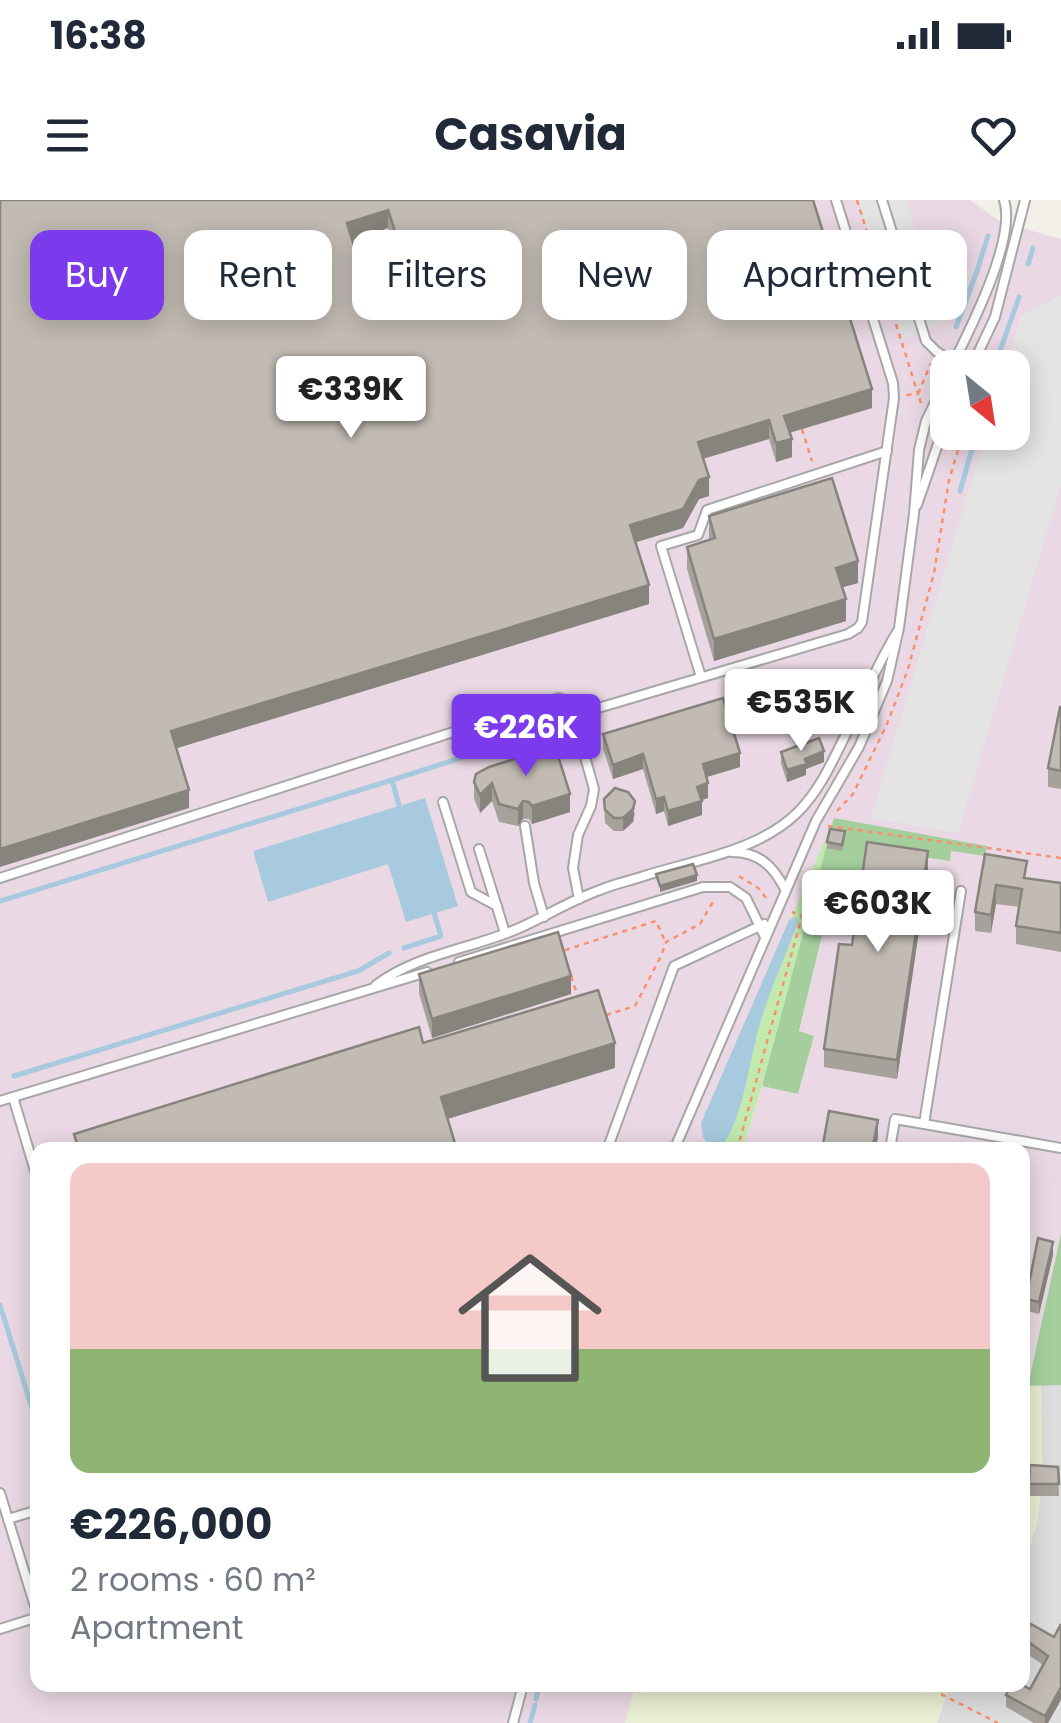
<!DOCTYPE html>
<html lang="en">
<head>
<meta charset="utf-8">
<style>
	body { margin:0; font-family:Poppins,sans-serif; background:#f2f2f3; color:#1f2937; height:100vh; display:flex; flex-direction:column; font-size:38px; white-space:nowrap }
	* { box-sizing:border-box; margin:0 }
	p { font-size:32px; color:#747a83 }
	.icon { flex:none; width:55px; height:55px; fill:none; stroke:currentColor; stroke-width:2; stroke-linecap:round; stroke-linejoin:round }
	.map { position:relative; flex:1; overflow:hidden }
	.panel { position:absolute; left:30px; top:942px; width:1000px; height:550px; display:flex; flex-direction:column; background:#fff; border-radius:20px; box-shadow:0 5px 25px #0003 }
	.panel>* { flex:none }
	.guide { position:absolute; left:30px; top:30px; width:1002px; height:90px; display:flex; gap:20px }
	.needle { width:65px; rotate:150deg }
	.controls { position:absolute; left:930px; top:150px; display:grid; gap:20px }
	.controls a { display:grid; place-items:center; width:100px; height:100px; border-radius:20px; background:#fff; box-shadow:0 5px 25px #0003; font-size:50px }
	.price { position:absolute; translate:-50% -85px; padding:0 22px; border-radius:10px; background:#fff; color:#222; font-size:32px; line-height:65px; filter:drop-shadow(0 2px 5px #0008) }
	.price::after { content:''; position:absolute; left:50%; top:60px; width:30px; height:22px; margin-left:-15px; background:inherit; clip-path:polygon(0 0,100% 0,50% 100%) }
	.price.selected { background:#7c3aed; color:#fff }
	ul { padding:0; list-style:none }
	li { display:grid; align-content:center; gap:20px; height:530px; padding:0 40px }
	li+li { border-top:2px solid #e0e1e3 }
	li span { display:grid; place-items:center; height:310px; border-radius:20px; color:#555 }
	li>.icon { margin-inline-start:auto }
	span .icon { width:180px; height:180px; fill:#fffc; stroke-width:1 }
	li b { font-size:42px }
	.chip { padding:0 35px; border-radius:20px; background:#fff; box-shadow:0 5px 25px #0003; font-size:35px; line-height:90px }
	.chip.selected { background:#7c3aed; color:#fff }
	.status { display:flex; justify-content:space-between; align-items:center; height:70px; padding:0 50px; background:#fff; direction:ltr }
	.status svg { height:28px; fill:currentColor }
	header { display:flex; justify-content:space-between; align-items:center; height:130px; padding:0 40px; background:#fff; font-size:45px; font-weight:700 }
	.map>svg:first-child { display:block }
	.residential { fill:#dedddd }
	.industrial { fill:#ead9e4; fill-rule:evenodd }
	.farmland { fill:#e9efd3 }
	.grass { fill:#c3eaae }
	.forest { fill:#a4cf9c }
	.parking { fill:#e4e4e4 }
	.water { fill:#a8cade }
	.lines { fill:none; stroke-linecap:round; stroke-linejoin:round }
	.stream { stroke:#a8cade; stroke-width:5 }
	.service-casing { stroke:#a7a7a7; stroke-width:12 }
	.path { stroke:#f99070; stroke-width:2.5; stroke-dasharray:5 5; stroke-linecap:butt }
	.service { stroke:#fff; stroke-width:8 }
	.wall { fill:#a6a19a; fill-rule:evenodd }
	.shaded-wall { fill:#87837d }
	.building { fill:#c1bbb3; stroke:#87837d; stroke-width:2.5; fill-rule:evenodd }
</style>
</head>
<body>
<div class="status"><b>16:38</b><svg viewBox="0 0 49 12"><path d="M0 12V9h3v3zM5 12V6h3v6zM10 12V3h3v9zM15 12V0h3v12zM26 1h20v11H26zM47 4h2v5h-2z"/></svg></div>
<header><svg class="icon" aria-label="menu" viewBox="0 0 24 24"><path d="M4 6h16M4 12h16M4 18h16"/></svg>Casavia<svg class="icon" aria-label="heart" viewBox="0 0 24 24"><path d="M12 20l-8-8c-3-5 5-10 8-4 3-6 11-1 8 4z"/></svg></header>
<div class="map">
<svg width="1061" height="1523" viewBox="0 0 1061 1523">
	<rect width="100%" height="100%" fill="#f1efe7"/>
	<!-- residential -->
	<path class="residential" d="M1041 1185H1061V1523H937L950 1485H1022L1023 1365 1037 1324 1042 1278Z"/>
	<!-- industrial -->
	<path class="industrial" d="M0 0H970L1001 22 1061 39V1033L1028 1186H1022V950H742L762 886 798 894 814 836 799 832 824 726 854 729 865 649 949 661 951 651 985 655 835 619 702 929 707 950H38V1485H636L625 1523H0ZM948 168H1012V232H948Z"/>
	<!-- farmland -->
	<g class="farmland">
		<path d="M1041 1185 1042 1278 1039 1310 1037 1324 1023 1365V1186Z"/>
		<path d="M636 1485H950L937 1523H625Z"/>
	</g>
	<!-- grass -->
	<path class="grass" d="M834 618 762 886 742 950H707L702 929Z"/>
	<!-- forest -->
	<g class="forest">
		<path d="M834 618 987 646 985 656 951 651 950 661 865 649 854 729 824 727 799 831 814 836 798 894 762 886Z"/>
		<path d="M1061 1033V1185L1028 1186Z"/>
	</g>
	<!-- parking -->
	<g class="parking">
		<path d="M858 0H906L945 123 902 139Z"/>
		<path d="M1061 95V284L958 633 871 618 986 233 1012 232V168L1006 167 1021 116Z"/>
	</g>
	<!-- water -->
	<g class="water">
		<path d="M425 598 458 706 406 722 388 664 268 702 253 651Z"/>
		<path d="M797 717 798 723C785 757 769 792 759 827 751 855 741 929 720 947L709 945 703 937 701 923 789 720Z"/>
	</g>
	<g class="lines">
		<!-- stream -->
		<g class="stream">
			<path d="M1028 64 1033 48"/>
			<path d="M956 127 977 71 988 36"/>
			<path d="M994 168 1019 97"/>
			<path d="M960 291 977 232"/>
			<path d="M392 580 498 546"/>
			<path d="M0 701 392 580 399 605"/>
			<path d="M404 748 441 736 434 713"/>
			<path d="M14 876 358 771 389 753"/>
			<path d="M0 1105 38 1228"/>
			<path d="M536 1499 539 1485"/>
			<path d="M530 1523 535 1505"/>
		</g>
		<defs>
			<g id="service">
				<path d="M882 0 926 141 936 151 954 163"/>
				<path d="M951 168C969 131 1017 39 1004 0"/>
				<path d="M971 168 995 117 1025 0"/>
				<path d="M917 305 948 215"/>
				<path d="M701 477 661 346 698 335 707 310 887 251"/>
				<path d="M570 503 594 589 591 606 578 635 573 668 579 699"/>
				<path d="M443 602 471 692 497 706"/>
				<path d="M525 626 534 683 544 717"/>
				<path d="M479 649 505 733"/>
				<path d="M732 652C759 652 773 666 785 689"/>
				<path d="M0 678 559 498 588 511 848 434 858 428 862 422 894 198 893 183 836 0"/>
				<path d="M961 691 924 924 1061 948"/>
				<path d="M459 762 703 687H730L746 698 765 737"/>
				<path d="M376 785C417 754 471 749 517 729 545 717 571 700 600 690 614 684 629 681 644 676 695 660 759 651 798 612 820 590 832 562 846 534 862 500 877 465 897 432"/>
				<path d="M13 897 38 981"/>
				<path d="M0 901 427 772"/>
				<path d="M607 950 674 766 764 724"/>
				<path d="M674 950 816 621 859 547 887 481 899 428 914 314 919 250 926 221 948 175"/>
				<path d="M890 950 895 919 924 924"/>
				<path d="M0 1293 38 1416"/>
				<path d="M8 1319 38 1310"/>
				<path d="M0 1429 38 1417"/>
				<path d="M513 1523 523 1485"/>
			</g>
		</defs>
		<!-- service casing -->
		<use href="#service" class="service-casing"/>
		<!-- path -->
		<g class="path">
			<path d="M857 0 918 194 906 195"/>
			<path d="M921 203 918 194 931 163"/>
			<path d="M802 229 812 261"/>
			<path d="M837 611 853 594 887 524 908 469 934 373 949 280 959 247 957 232"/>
			<path d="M828 626 1061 658"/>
			<path d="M739 676 758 688 767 699"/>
			<path d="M565 750 656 721 665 741"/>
			<path d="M571 776 578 797"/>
			<path d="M606 815 635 806 661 756 666 742 700 724 714 700"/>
			<path d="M737 950 802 716 792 712"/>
			<path d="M941 1494 998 1523"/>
		</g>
		<!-- service -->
		<use href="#service" class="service"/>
	</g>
	<!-- wall -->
	<g class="wall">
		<path d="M0 0H813L872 208 790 233 792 257 776 262 769 239 703 259 709 296 699 299 683 328 635 342 649 404 176 548 189 608ZM388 28 401 69 365 81 352 40Z"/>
		<path d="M709 316 858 383 843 387 846 421 714 461 687 369V347L709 340Z"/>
		<path d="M1061 507V589L1048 587V568Z"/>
		<path d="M603 534 740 567 707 577 708 598 702 600V615L668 626 664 611 656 614 643 569 613 579 603 549Z"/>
		<path d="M781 552 824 562 806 569V575L787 582 781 564Z"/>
		<path d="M476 574 570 612 532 624 529 619H523L518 626 499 622 492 601 480 613 474 599V582Z"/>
		<path d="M604 599 635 613 633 622 623 631H614L605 623Z"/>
		<path d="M845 638 842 651 827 648V642Z"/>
		<path d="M985 654 1027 678 1061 683V752L1016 744V726L1019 707 996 704 991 733 975 731V712Z"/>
		<path d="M928 670 897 879 824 867V849L852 745Z"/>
		<path d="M419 774 571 794 432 838 419 793Z"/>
		<path d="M1053 1055 1039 1114 1026 1111V1099Z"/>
		<path d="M1058 1267 1059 1296H1029V1284Z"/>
		<path d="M1054 1437 1048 1523H1034L1006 1507V1495L1030 1489 1043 1465 1023 1451V1438Z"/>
	</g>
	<!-- shaded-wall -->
	<g class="shaded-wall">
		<path d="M388 10V28L347 42V23Z"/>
		<path d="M872 189V208L784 234V216Z"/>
		<path d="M769 220V239L698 260V242Z"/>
		<path d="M792 239V257L776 262V243Z"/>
		<path d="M709 277V296L699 299 683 328 630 344V325L699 280Z"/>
		<path d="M858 361V383L836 389V368Z"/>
		<path d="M649 385V404L171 550V531Z"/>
		<path d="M846 399V421L714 461V439Z"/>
		<path d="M824 551V562L806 569V575L787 582V570L805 559Z"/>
		<path d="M740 553V567L703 578V564Z"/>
		<path d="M643 554V569L613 579V565Z"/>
		<path d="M492 583V601L480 613V595Z"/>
		<path d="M708 583V598L697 601V587Z"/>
		<path d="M189 590V608L0 667V649Z"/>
		<path d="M570 594V612L532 624V606Z"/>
		<path d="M664 597V611L656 614V599Z"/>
		<path d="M523 601V619L518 626V609Z"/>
		<path d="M635 601 633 622 623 631V618Z"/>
		<path d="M702 601V615L668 626V611Z"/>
		<path d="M928 651V670L897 879V860Z"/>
		<path d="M697 675V681L660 692V686Z"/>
		<path d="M996 685V704L991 733V715Z"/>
		<path d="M571 776V794L432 838V819Z"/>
		<path d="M615 843V868L441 921V897Z"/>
		<path d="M878 920V938L875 950H872Z"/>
		<path d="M1053 1042V1055L1039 1114V1102Z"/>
		<path d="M1061 1487V1500L1048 1523H1045V1516Z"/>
	</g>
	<!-- building -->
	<g class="building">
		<path d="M0 0H813L872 189 784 216 792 239 776 243 769 220 698 242 709 277 699 280 683 309 630 325 649 385 171 531 189 590 0 649ZM388 10 407 68 365 81 347 23Z"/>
		<path d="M832 278 858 361 836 368 846 399 714 439 687 347 715 338 709 316Z"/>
		<path d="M723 498 740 553 703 564 708 583 697 587 702 601 668 611 664 597 656 599 643 554 613 565 603 534Z"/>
		<path d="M1060 507H1061V571L1048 568Z"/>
		<path d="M819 538 824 551 805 559 806 564 787 570 781 552Z"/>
		<path d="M555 546 570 594 532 606 529 602 523 601 518 609 499 604 492 583 480 595 474 582 476 574 489 567Z"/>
		<path d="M615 588 628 592 635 601 633 609 623 618H614L605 610 604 599Z"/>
		<path d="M830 629 845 631 842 645 827 642Z"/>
		<path d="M867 642 928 651 897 860 824 849 839 744 852 745Z"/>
		<path d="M985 654 1027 661 1024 678 1061 683V733L1016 726 1022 689 996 685 991 715 975 712Z"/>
		<path d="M693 664 697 675 660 686 656 674Z"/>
		<path d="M558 732 571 776 432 819 419 774Z"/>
		<path d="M598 790 615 843 441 897 457 950H79L74 934 419 827 423 843Z"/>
		<path d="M829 911 878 920 872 950H822Z"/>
		<path d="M1038 1038 1053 1042 1039 1102 1026 1099Z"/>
		<path d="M1030 1265 1058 1267 1059 1284H1029Z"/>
		<path d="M1031 1424 1054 1437 1061 1424V1487L1045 1516 1006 1495 1011 1485H1022L1030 1489 1048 1456 1023 1438Z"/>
	</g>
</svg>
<div class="controls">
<a><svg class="needle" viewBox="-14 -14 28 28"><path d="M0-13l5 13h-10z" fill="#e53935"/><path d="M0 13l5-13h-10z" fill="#747a83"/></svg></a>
</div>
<b class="price" style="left:351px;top:241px">€339K</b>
<b class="price" style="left:801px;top:554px">€535K</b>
<b class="price selected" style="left:526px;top:579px">€226K</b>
<b class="price" style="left:878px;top:755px">€603K</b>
<div class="guide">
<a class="chip selected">Buy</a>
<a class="chip">Rent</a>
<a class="chip">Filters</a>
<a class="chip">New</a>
<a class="chip">Apartment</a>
</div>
<section class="panel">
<ul>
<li><span style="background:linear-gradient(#f6c9c9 60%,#8fb573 0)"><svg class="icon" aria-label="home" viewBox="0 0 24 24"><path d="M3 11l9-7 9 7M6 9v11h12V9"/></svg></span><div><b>€226,000</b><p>2 rooms · 60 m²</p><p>Apartment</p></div></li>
</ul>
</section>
</div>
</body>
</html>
